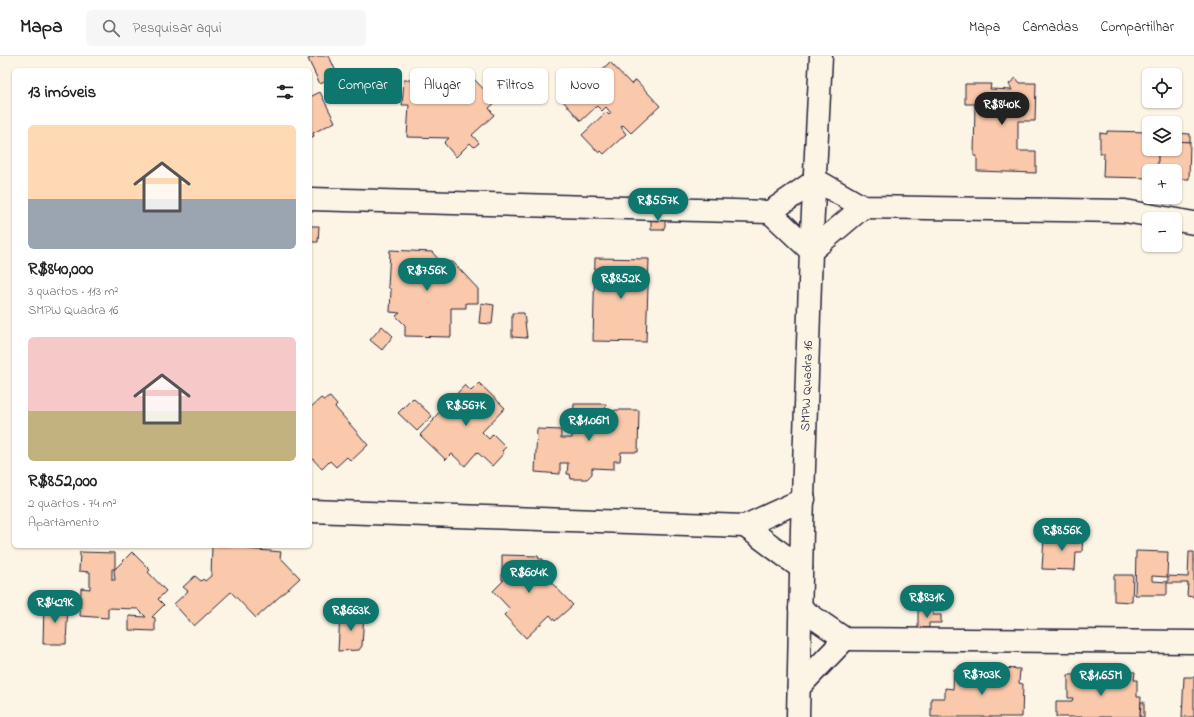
<!DOCTYPE html>
<html lang="pt">
<head>
<meta charset="utf-8">
<style>
	body { margin:0; font-family:"Indie Flower",sans-serif; background:#f6f6f6; color:#222; height:100vh; display:flex; flex-direction:column; font-size:15px; white-space:nowrap }
	* { box-sizing:border-box; margin:0 }
	p { font-size:13px; color:#767676 }
	.icon { flex:none; width:22px; height:22px; fill:none; stroke:currentColor; stroke-width:2; stroke-linecap:round; stroke-linejoin:round }
	.map { position:relative; flex:1; overflow:hidden }
	.panel { position:absolute; left:12px; top:12px; width:300px; height:480px; display:flex; flex-direction:column; background:#fff; border-radius:6px; box-shadow:0 1px 3px #0004 }
	.panel>* { flex:none }
	.banner { position:absolute; left:324px; top:12px; width:380px; height:36px; display:flex; gap:8px }
	.controls { position:absolute; left:1142px; top:12px; display:grid; gap:8px }
	.controls a { display:grid; place-items:center; width:40px; height:40px; border-radius:6px; background:#fff; box-shadow:0 1px 3px #0004; font-size:20px }
	.price { position:absolute; translate:-50% -34px; padding:0 9px; border-radius:14px; background:#0f766e; color:#fff; font-size:13px; line-height:26px; filter:drop-shadow(0 1px 2px #0008) }
	.price::after { content:''; position:absolute; left:50%; top:24px; width:12px; height:9px; margin-left:-6px; background:inherit; clip-path:polygon(0 0,100% 0,50% 100%) }
	.price.selected { background:#222; color:#fff }
	ul { padding:0; list-style:none }
	li { display:grid; align-content:center; gap:8px; height:212px; padding:0 16px }
	li span { display:grid; place-items:center; height:124px; border-radius:6px; color:#555 }
	li>.icon { margin-inline-start:auto }
	span .icon { width:72px; height:72px; fill:#fffc; stroke-width:1 }
	li b { font-size:17px }
	h2 { display:flex; justify-content:space-between; align-items:center; height:48px; padding:0 16px; font-size:17px }
	.pill { padding:0 14px; border-radius:6px; background:#fff; box-shadow:0 1px 3px #0004; font-size:14px; line-height:36px }
	.pill.selected { background:#0f766e; color:#fff }
	header { display:flex; align-items:center; gap:24px; box-sizing:border-box; height:56px; padding:0 20px; background:#fff; border-bottom:1px solid #e0e0e0 }
	header strong { font-size:19px }
	nav { display:flex; gap:22px; margin-inline-start:auto; font-size:14px }
	.search { width:280px; height:36px; background:#f6f6f6; display:flex; align-items:center; gap:10px; box-sizing:border-box; padding:0 14px; border-radius:6px; color:#767676; font-size:15px }
	.map>svg:first-child { display:block }
	.building { fill:#fac8aa; stroke:#22223b; fill-rule:evenodd }
	.lines { fill:none; stroke-linecap:round; stroke-linejoin:round }
	.street-casing { stroke:#22223b; stroke-width:25 }
	.secondary-casing { stroke:#22223b; stroke-width:25 }
	.street { stroke:#fcf5e5; stroke-width:22 }
	.secondary { stroke:#fcf5e5; stroke-width:22 }
	.labels { text-anchor:middle; dominant-baseline:central; stroke-width:4; stroke-linejoin:round; paint-order:stroke }
	.street-label { font-size:13px; fill:#22223b; stroke:#fcf5e5 }
</style>
</head>
<body>
<header>
<strong>Mapa</strong>
<div class="search"><svg class="icon" aria-label="search" viewBox="0 0 24 24"><circle cx="10" cy="10" r="6"/><path d="M15 15l6 6"/></svg>Pesquisar aqui</div>
<nav><a>Mapa</a><a>Camadas</a><a>Compartilhar</a></nav>
</header>
<div class="map">
<svg width="1194" height="661" viewBox="0 0 1194 661">
	<rect width="100%" height="100%" fill="#fcf5e5"/>
	<filter id="ink" filterUnits="userSpaceOnUse"><feTurbulence type="fractalNoise" baseFrequency=".025" numOctaves="2"/><feDisplacementMap in="SourceGraphic" scale="8" xChannelSelector="R" yChannelSelector="G"/><feConvolveMatrix kernelMatrix="1 2 1 2 8 2 1 2 1" color-interpolation-filters="sRGB"/></filter>
	<g filter="url(#ink)">
		<!-- building -->
		<g class="building">
			<path d="M316 0H329L338 20 320 28 308 3Z"/>
			<path d="M610 6 631 28 636 24 660 50 631 77 623 69 621 71 626 78 604 98 601 95 599 97 582 79 606 56 609 59 611 57 606 51 602 55 597 50 581 65 562 44 579 29 582 33Z"/>
			<path d="M472 21 496 46 489 52 494 59 472 79 479 87 474 91 470 87 456 101 444 87 449 82 407 81 409 49H402L404 24H416V45L445 46Z"/>
			<path d="M1016 22 1020 27H1036L1035 65H1018V95H1036V117L977 115V100H974L975 48H965V28H991L990 33 1012 34 1009 28Z"/>
			<path d="M320 36 335 66 313 77 314 80 310 82V41Z"/>
			<path d="M1107 75 1149 76V93H1160V99L1158 98 1159 115H1149V122L1103 121 1104 97H1100V77L1107 78Z"/>
			<path d="M1175 77 1190 78V86L1175 85Z"/>
			<path d="M1175 85 1190 86 1189 123H1175V115H1163V112H1158V98L1166 99V93H1175Z"/>
			<path d="M651 158H665V170L663 174H651Z"/>
			<path d="M310 170H319L318 186H310Z"/>
			<path d="M390 194 432 196 441 206H453L478 233V247H466V252H451V281L405 280V269L396 260 400 257 390 256 391 234 388 231Z"/>
			<path d="M595 202 649 203 646 286 593 285Z"/>
			<path d="M481 247 494 249 492 268 479 267Z"/>
			<path d="M512 257H524L527 282 512 281Z"/>
			<path d="M382 270 393 280 382 294 370 284Z"/>
			<path d="M479 327 505 352 482 376 489 383 493 378 506 391 502 395 504 397 492 410 477 396 465 410 452 398 446 404 420 379 434 364 433 363 465 329 471 335Z"/>
			<path d="M330 341 337 349 335 351 368 389 351 405 347 401 336 411 330 405 322 413 310 400V352L321 342 324 344Z"/>
			<path d="M413 342 432 360 417 375 398 357Z"/>
			<path d="M574 348H606L605 355 609 357H613V355L616 354H639L638 396H621L620 405H614V413L592 412V418L587 423H571L570 418H567L568 407H560V418L535 416 537 373 561 374V382H572Z"/>
			<path d="M1064 476 1083 478 1082 496H1076L1075 514 1042 513 1044 482 1064 483Z"/>
			<path d="M212 490H248V493L281 496 280 501 300 522 256 562 231 536 194 570 174 548 188 535 183 531 195 520 201 525 203 523 205 525 211 520Z"/>
			<path d="M1136 495 1168 496 1167 520 1188 521 1189 496H1194V541L1187 540 1188 527H1167V539H1135ZM1152 520 1168 521V526L1152 525Z"/>
			<path d="M80 496 115 497V513H112V524H115L114 514 132 496 150 514 148 516 166 535 158 543 164 549 152 561 155 562V575L129 574V560L146 561 138 553 108 552V562L80 560 81 532 90 533V516L79 515Z"/>
			<path d="M502 499 538 500 539 503H543V518L573 549 555 565 550 559 526 582 504 559 510 553 493 535 504 524H502Z"/>
			<path d="M1114 519H1133L1132 546 1114 545Z"/>
			<path d="M44 547 68 548 66 588H43Z"/>
			<path d="M918 554 933 555V559H941V567H929V572H918Z"/>
			<path d="M340 557H364L362 590 359 594 338 595Z"/>
			<path d="M998 612 1020 613 1019 627 1023 628 1022 661H931V642H945V632L953 633 954 613 968 614V618L977 619V626H987V619H998Z"/>
			<path d="M1113 615 1135 616 1134 624H1137V641H1141L1140 661H1056V645H1072L1073 642H1068V619H1088V623H1113Z"/>
			<path d="M1184 621H1194V661H1182Z"/>
			<path d="M1141 646H1144V661H1140Z"/>
		</g>
		<g class="lines">
			<defs>
				<g id="street">
					<path d="M310 143 770 156 816 124 863 151 1125 155 1194 167"/>
					<path d="M770 156 811 195 863 151"/>
					<path d="M310 455 745 470 804 443"/>
					<path d="M745 470 801 512"/>
					<path d="M800 552 845 583 1194 586"/>
					<path d="M799 631 845 583"/>
				</g>
				<path id="secondary" d="M798 661 802 473 811 195 821 0"/>
			</defs>
			<!-- street casing -->
			<use href="#street" class="street-casing"/>
			<!-- secondary casing -->
			<use href="#secondary" class="secondary-casing"/>
			<!-- street -->
			<use href="#street" class="street"/>
			<!-- secondary -->
			<use href="#secondary" class="secondary"/>
		</g>
	</g>
	<g class="labels">
		<!-- street labels -->
		<g class="street-label">
			<text transform="translate(807 330) rotate(-88)">SMPW Quadra 16</text>
		</g>
	</g>
</svg>
<div class="controls">
<a><svg class="icon" aria-label="locate" viewBox="0 0 24 24"><circle cx="12" cy="12" r="6"/><path d="M12 2v4M12 18v4M2 12h4M18 12h4"/></svg></a>
<a><svg class="icon" aria-label="layers" viewBox="0 0 24 24"><path d="M12 4l9 5-9 5-9-5zM3 14l9 5 9-5"/></svg></a>
<a>+</a>
<a>−</a>
</div>
<b class="price selected" style="left:1002px;top:70px">R$840K</b>
<b class="price" style="left:658px;top:166px">R$557K</b>
<b class="price" style="left:427px;top:236px">R$756K</b>
<b class="price" style="left:621px;top:244px">R$852K</b>
<b class="price" style="left:466px;top:371px">R$567K</b>
<b class="price" style="left:589px;top:386px">R$1.06M</b>
<b class="price" style="left:1062px;top:496px">R$856K</b>
<b class="price" style="left:529px;top:538px">R$604K</b>
<b class="price" style="left:927px;top:563px">R$831K</b>
<b class="price" style="left:55px;top:568px">R$429K</b>
<b class="price" style="left:351px;top:576px">R$663K</b>
<b class="price" style="left:982px;top:640px">R$703K</b>
<b class="price" style="left:1101px;top:641px">R$1.65M</b>
<div class="banner">
<a class="pill selected">Comprar</a>
<a class="pill">Alugar</a>
<a class="pill">Filtros</a>
<a class="pill">Novo</a>
</div>
<section class="panel">
<h2>13 imóveis<svg class="icon" aria-label="filters" viewBox="0 0 24 24"><path d="M4 7h16M4 17h16"/><circle cx="9" cy="7" r="2"/><circle cx="15" cy="17" r="2"/></svg></h2>
<ul>
<li><span style="background:linear-gradient(#ffd9b3 60%,#9aa5b1 0)"><svg class="icon" aria-label="home" viewBox="0 0 24 24"><path d="M3 11l9-7 9 7M6 9v11h12V9"/></svg></span><div><b>R$840,000</b><p>3 quartos · 113 m²</p><p>SMPW Quadra 16</p></div></li>
<li><span style="background:linear-gradient(#f6c9c9 60%,#c2b280 0)"><svg class="icon" aria-label="home" viewBox="0 0 24 24"><path d="M3 11l9-7 9 7M6 9v11h12V9"/></svg></span><div><b>R$852,000</b><p>2 quartos · 74 m²</p><p>Apartamento</p></div></li>
</ul>
</section>
</div>
</body>
</html>
